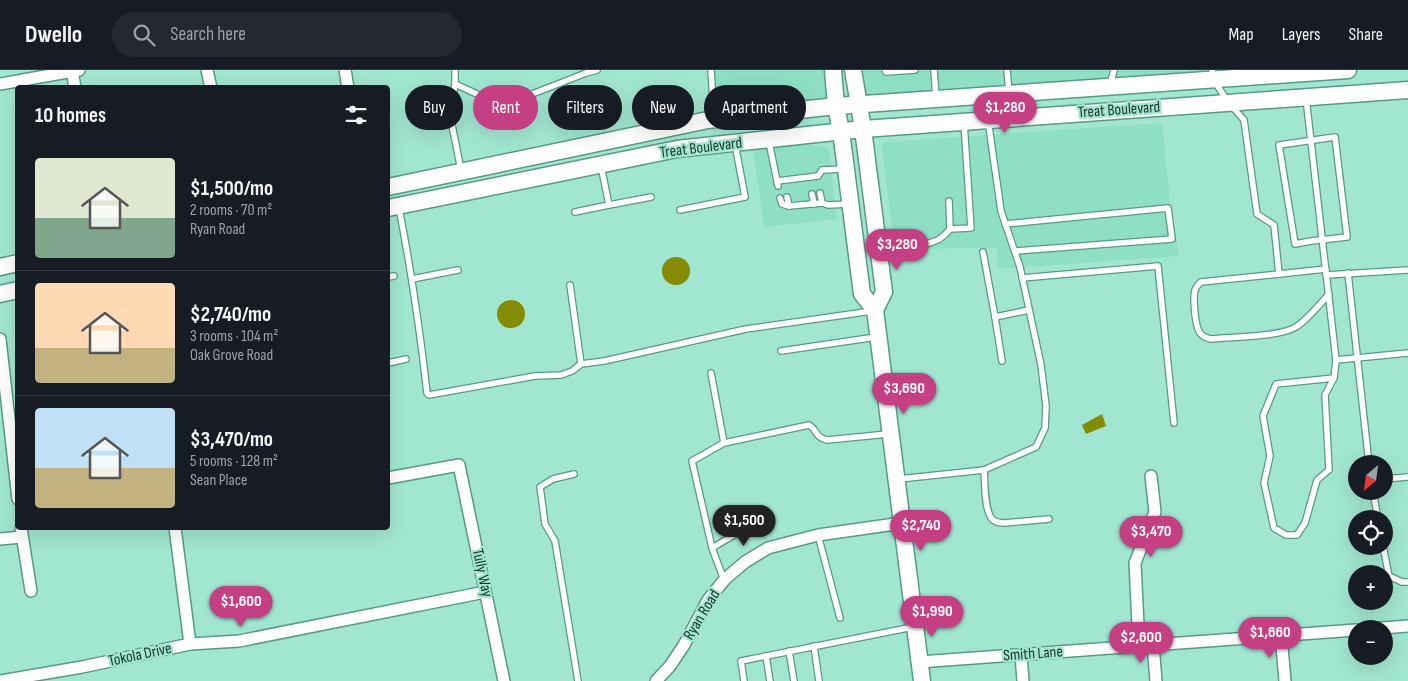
<!DOCTYPE html>
<html lang="en">
<head>
<meta charset="utf-8">
<style>
	body { margin:0; font-family:"Sofia Sans Condensed",sans-serif; background:#242831; color:#f1f3f6; height:100vh; display:flex; flex-direction:column; font-size:19px; white-space:nowrap }
	* { box-sizing:border-box; margin:0 }
	p { font-size:16px; color:#9ea1a6 }
	.icon { flex:none; width:28px; height:28px; fill:none; stroke:currentColor; stroke-width:2; stroke-linecap:round; stroke-linejoin:round }
	.map { position:relative; flex:1; overflow:hidden }
	.sheet { position:absolute; left:15px; top:15px; width:375px; height:445px; display:flex; flex-direction:column; background:#171b24; border-radius:5px; box-shadow:0 5px 20px #0002 }
	.sheet>* { flex:none }
	.hud { position:absolute; left:405px; top:15px; width:475px; height:45px; display:flex; gap:10px }
	.needle { width:32px; rotate:209deg }
	.tools { position:absolute; left:1348px; top:385px; display:grid; gap:10px }
	.tools a { display:grid; place-items:center; width:45px; height:45px; border-radius:50%; background:#171b24; box-shadow:0 5px 20px #0002; font-size:25px }
	.price { position:absolute; translate:-50% -42px; padding:0 11px; border-radius:18px; background:#c54083; color:#fff; font-size:16px; line-height:32px; filter:drop-shadow(0 1px 2px #0008) }
	.price::after { content:''; position:absolute; left:50%; top:30px; width:15px; height:11px; margin-left:-8px; background:inherit; clip-path:polygon(0 0,100% 0,50% 100%) }
	.price.active { background:#222; color:#fff }
	ul { padding:0; list-style:none }
	li { display:flex; align-items:center; gap:15px; height:125px; padding:0 20px }
	li+li { border-top:1px solid #363941 }
	li span { display:grid; place-items:center; flex:none; width:140px; height:100px; border-radius:5px; color:#555 }
	li>.icon { margin-inline-start:auto }
	span .icon { width:60px; height:60px; fill:#fffc; stroke-width:1 }
	li b { font-size:21px }
	h2 { display:flex; justify-content:space-between; align-items:center; height:60px; padding:0 20px; font-size:21px }
	.pill { padding:0 18px; border-radius:22px; background:#171b24; box-shadow:0 5px 20px #0002; font-size:18px; line-height:45px }
	.pill.active { background:#c54083; color:#fff }
	header { display:flex; align-items:center; gap:30px; box-sizing:border-box; height:70px; padding:0 25px; background:#171b24; border-bottom:1px solid #363941 }
	header strong { font-size:24px }
	nav { display:flex; gap:28px; margin-inline-start:auto; font-size:18px }
	.search { width:350px; height:45px; background:#242831; display:flex; align-items:center; gap:12px; box-sizing:border-box; padding:0 18px; border-radius:28px; color:#9ea1a6; font-size:19px }
	.map>svg:first-child { display:block }
	.built { fill:#8fdec6 }
	.water { fill:#858c01 }
	.lines { fill:none; stroke-linecap:round; stroke-linejoin:round }
	.service-casing { stroke:#579a87; stroke-width:8 }
	.minor-casing { stroke:#579a87; stroke-width:14 }
	.secondary-casing { stroke:#579a87; stroke-width:19 }
	.service { stroke:#fff; stroke-width:5.5 }
	.minor { stroke:#fff; stroke-width:11 }
	.secondary { stroke:#fff; stroke-width:16 }
	.labels { text-anchor:middle; dominant-baseline:central; stroke-width:4.5; stroke-linejoin:round; paint-order:stroke }
	.street-label { font-size:16px; fill:#19352d; stroke:#a1e6d1 }
</style>
</head>
<body>
<header>
<strong>Dwello</strong>
<div class="search"><svg class="icon" aria-label="search" viewBox="0 0 24 24"><circle cx="10" cy="10" r="6"/><path d="M15 15l6 6"/></svg>Search here</div>
<nav><a>Map</a><a>Layers</a><a>Share</a></nav>
</header>
<div class="map">
<svg width="1408" height="611" viewBox="0 0 1408 611">
	<rect width="100%" height="100%" fill="#a1e6d1"/>
	<!-- built -->
	<g class="built">
		<path d="M711 0H833L836 36 714 50Z"/>
		<path d="M853 0H1265L859 34Z"/>
		<path d="M1162 53 1170 132 1179 186 998 199 997 178 895 179 882 80V75L886 72Z"/>
		<path d="M769 69 827 77 829 79 837 149 764 157 752 71Z"/>
	</g>
	<!-- water -->
	<g class="water">
		<circle cx="676" cy="201" r="14"/>
		<circle cx="511" cy="244" r="14"/>
		<path d="M1102 344 1106 356 1086 364 1082 355Z"/>
	</g>
	<g class="lines">
		<defs>
			<g id="service">
				<path d="M455 0V14L450 45 461 100"/>
				<path d="M711 0 714 48"/>
				<path d="M885 0 886 2 915 0"/>
				<path d="M934 0 936 27"/>
				<path d="M1007 0 1009 22"/>
				<path d="M1212 0 1213 9 1228 32 1244 50 1257 144 1274 155 1279 204 1326 199"/>
				<path d="M455 14 490 30 522 28 586 3 597 0"/>
				<path d="M1110 15 1114 0"/>
				<path d="M1306 28 1336 290 1334 308 1325 325 1329 400 1317 410 1305 453 1297 465H1286L1274 458 1264 413 1270 386 1263 346 1276 314 1334 308"/>
				<path d="M1335 67 1347 167 1311 171 1295 174 1279 75Z"/>
				<path d="M769 72 778 116"/>
				<path d="M777 111 818 106 822 100 844 99"/>
				<path d="M820 123 822 133"/>
				<path d="M812 124 814 134"/>
				<path d="M787 127 789 136"/>
				<path d="M780 128 782 134 789 136 822 133 828 135 848 134"/>
				<path d="M949 131 950 159 971 158 964 53"/>
				<path d="M609 135 651 127"/>
				<path d="M399 138C411 200 420 260 427 323L429 325 535 306 561 305 572 301 581 294"/>
				<path d="M680 140 745 127 735 74"/>
				<path d="M575 142 609 135 601 96"/>
				<path d="M1005 154 1168 138 1172 169 1015 181"/>
				<path d="M880 173C896 173 921 178 935 171 941 169 946 164 950 159"/>
				<path d="M983 182 995 247 1029 240"/>
				<path d="M1348 203 1369 394"/>
				<path d="M1279 204 1201 212C1199 214 1197 215 1196 218 1192 224 1195 259 1201 264 1203 267 1207 268 1211 269 1232 267 1279 267 1296 257 1308 249 1319 235 1329 224"/>
				<path d="M1326 205 1408 200"/>
				<path d="M388 207 394 206"/>
				<path d="M1022 208 1158 196 1174 353"/>
				<path d="M412 209 458 200"/>
				<path d="M570 215 581 294 604 291 746 259 872 241"/>
				<path d="M995 247 1002 291"/>
				<path d="M781 281 876 267"/>
				<path d="M1336 290 1408 283"/>
				<path d="M388 293 406 289"/>
				<path d="M711 303 724 373 809 355C819 361 813 366 827 370L888 364"/>
				<path d="M724 373 692 391 712 478 746 458"/>
				<path d="M984 400C985 412 984 442 993 450 997 453 1001 453 1005 453L1049 449"/>
				<path d="M574 404 553 409 540 417 545 454 555 471 578 611"/>
				<path d="M899 409 984 400 1036 377 1045 358 1046 336 1041 295 1020 197 1001 141 988 50"/>
				<path d="M1384 409 1408 407"/>
				<path d="M1373 421 1378 449"/>
				<path d="M818 465 840 548"/>
				<path d="M1383 476 1389 506 1402 512H1408"/>
				<path d="M712 478 724 510"/>
				<path d="M814 576 819 611"/>
				<path d="M789 581 794 611"/>
				<path d="M766 586 770 611"/>
				<path d="M744 611 741 591 913 557"/>
			</g>
			<g id="minor">
				<path d="M72 0 75 18"/>
				<path d="M207 0 211 18"/>
				<path d="M345 0 348 18"/>
				<path d="M0 14 79 0"/>
				<path d="M0 269 18 429"/>
				<path d="M388 408 459 395 504 611"/>
				<path d="M21 458 31 521"/>
				<path d="M175 458 190 574"/>
				<path d="M0 469 22 467"/>
				<path d="M1370 559 1408 556"/>
				<path d="M1281 566 1285 611"/>
				<path d="M1153 575 1156 611"/>
				<path d="M1139 576 1135 493 1155 442 1151 406"/>
				<path d="M1021 585 1023 611"/>
				<path d="M919 592 1356 560"/>
				<path d="M0 611 82 597 190 574 239 571 485 522"/>
				<path d="M656 611 670 596 684 575 708 530 725 509 745 492 768 478 818 465 902 453"/>
			</g>
			<g id="secondary">
				<path d="M833 0 836 36 841 61 862 224 875 240 922 611"/>
				<path d="M853 0 863 59 884 222 875 240"/>
				<path d="M388 117 708 50 836 36 1348 0"/>
				<path d="M388 138 677 79 863 59 1408 20"/>
				<path d="M0 197 18 193"/>
				<path d="M0 224 18 220"/>
			</g>
		</defs>
		<!-- service casing -->
		<use href="#service" class="service-casing"/>
		<!-- minor casing -->
		<use href="#minor" class="minor-casing"/>
		<!-- secondary casing -->
		<use href="#secondary" class="secondary-casing"/>
		<!-- service -->
		<use href="#service" class="service"/>
		<!-- minor -->
		<use href="#minor" class="minor"/>
		<!-- secondary -->
		<use href="#secondary" class="secondary"/>
	</g>
	<g class="labels">
		<!-- street labels -->
		<g class="street-label">
			<text transform="translate(1119 40) rotate(-4)">Treat Boulevard</text>
			<text transform="translate(701 78) rotate(-7)">Treat Boulevard</text>
			<text transform="translate(482 503) rotate(78)">Tully Way</text>
			<text transform="translate(702 545) rotate(-59)">Ryan Road</text>
			<text transform="translate(1033 584) rotate(-4)">Smith Lane</text>
			<text transform="translate(140 585) rotate(-12)">Tokola Drive</text>
		</g>
	</g>
</svg>
<div class="tools">
<a><svg class="needle" viewBox="-14 -14 28 28"><path d="M0-13l5 13h-10z" fill="#e53935"/><path d="M0 13l5-13h-10z" fill="#9ea1a6"/></svg></a>
<a><svg class="icon" aria-label="locate" viewBox="0 0 24 24"><circle cx="12" cy="12" r="6"/><path d="M12 2v4M12 18v4M2 12h4M18 12h4"/></svg></a>
<a>+</a>
<a>−</a>
</div>
<b class="price" style="left:1005px;top:64px">$1,280</b>
<b class="price" style="left:897px;top:201px">$3,280</b>
<b class="price" style="left:904px;top:345px">$3,690</b>
<b class="price active" style="left:744px;top:477px">$1,500</b>
<b class="price" style="left:921px;top:482px">$2,740</b>
<b class="price" style="left:1151px;top:488px">$3,470</b>
<b class="price" style="left:241px;top:558px">$1,600</b>
<b class="price" style="left:932px;top:568px">$1,990</b>
<b class="price" style="left:1270px;top:589px">$1,660</b>
<b class="price" style="left:1141px;top:594px">$2,600</b>
<div class="hud">
<a class="pill">Buy</a>
<a class="pill active">Rent</a>
<a class="pill">Filters</a>
<a class="pill">New</a>
<a class="pill">Apartment</a>
</div>
<section class="sheet">
<h2>10 homes<svg class="icon" aria-label="filters" viewBox="0 0 24 24"><path d="M4 7h16M4 17h16"/><circle cx="9" cy="7" r="2"/><circle cx="15" cy="17" r="2"/></svg></h2>
<ul>
<li><span style="background:linear-gradient(#dfe7d0 60%,#7fa58c 0)"><svg class="icon" aria-label="home" viewBox="0 0 24 24"><path d="M3 11l9-7 9 7M6 9v11h12V9"/></svg></span><div><b>$1,500/mo</b><p>2 rooms · 70 m²</p><p>Ryan Road</p></div></li>
<li><span style="background:linear-gradient(#ffd9b3 65%,#c2b280 0)"><svg class="icon" aria-label="home" viewBox="0 0 24 24"><path d="M3 11l9-7 9 7M6 9v11h12V9"/></svg></span><div><b>$2,740/mo</b><p>3 rooms · 104 m²</p><p>Oak Grove Road</p></div></li>
<li><span style="background:linear-gradient(#bfe0f5 60%,#c2b280 0)"><svg class="icon" aria-label="home" viewBox="0 0 24 24"><path d="M3 11l9-7 9 7M6 9v11h12V9"/></svg></span><div><b>$3,470/mo</b><p>5 rooms · 128 m²</p><p>Sean Place</p></div></li>
</ul>
</section>
</div>
</body>
</html>
